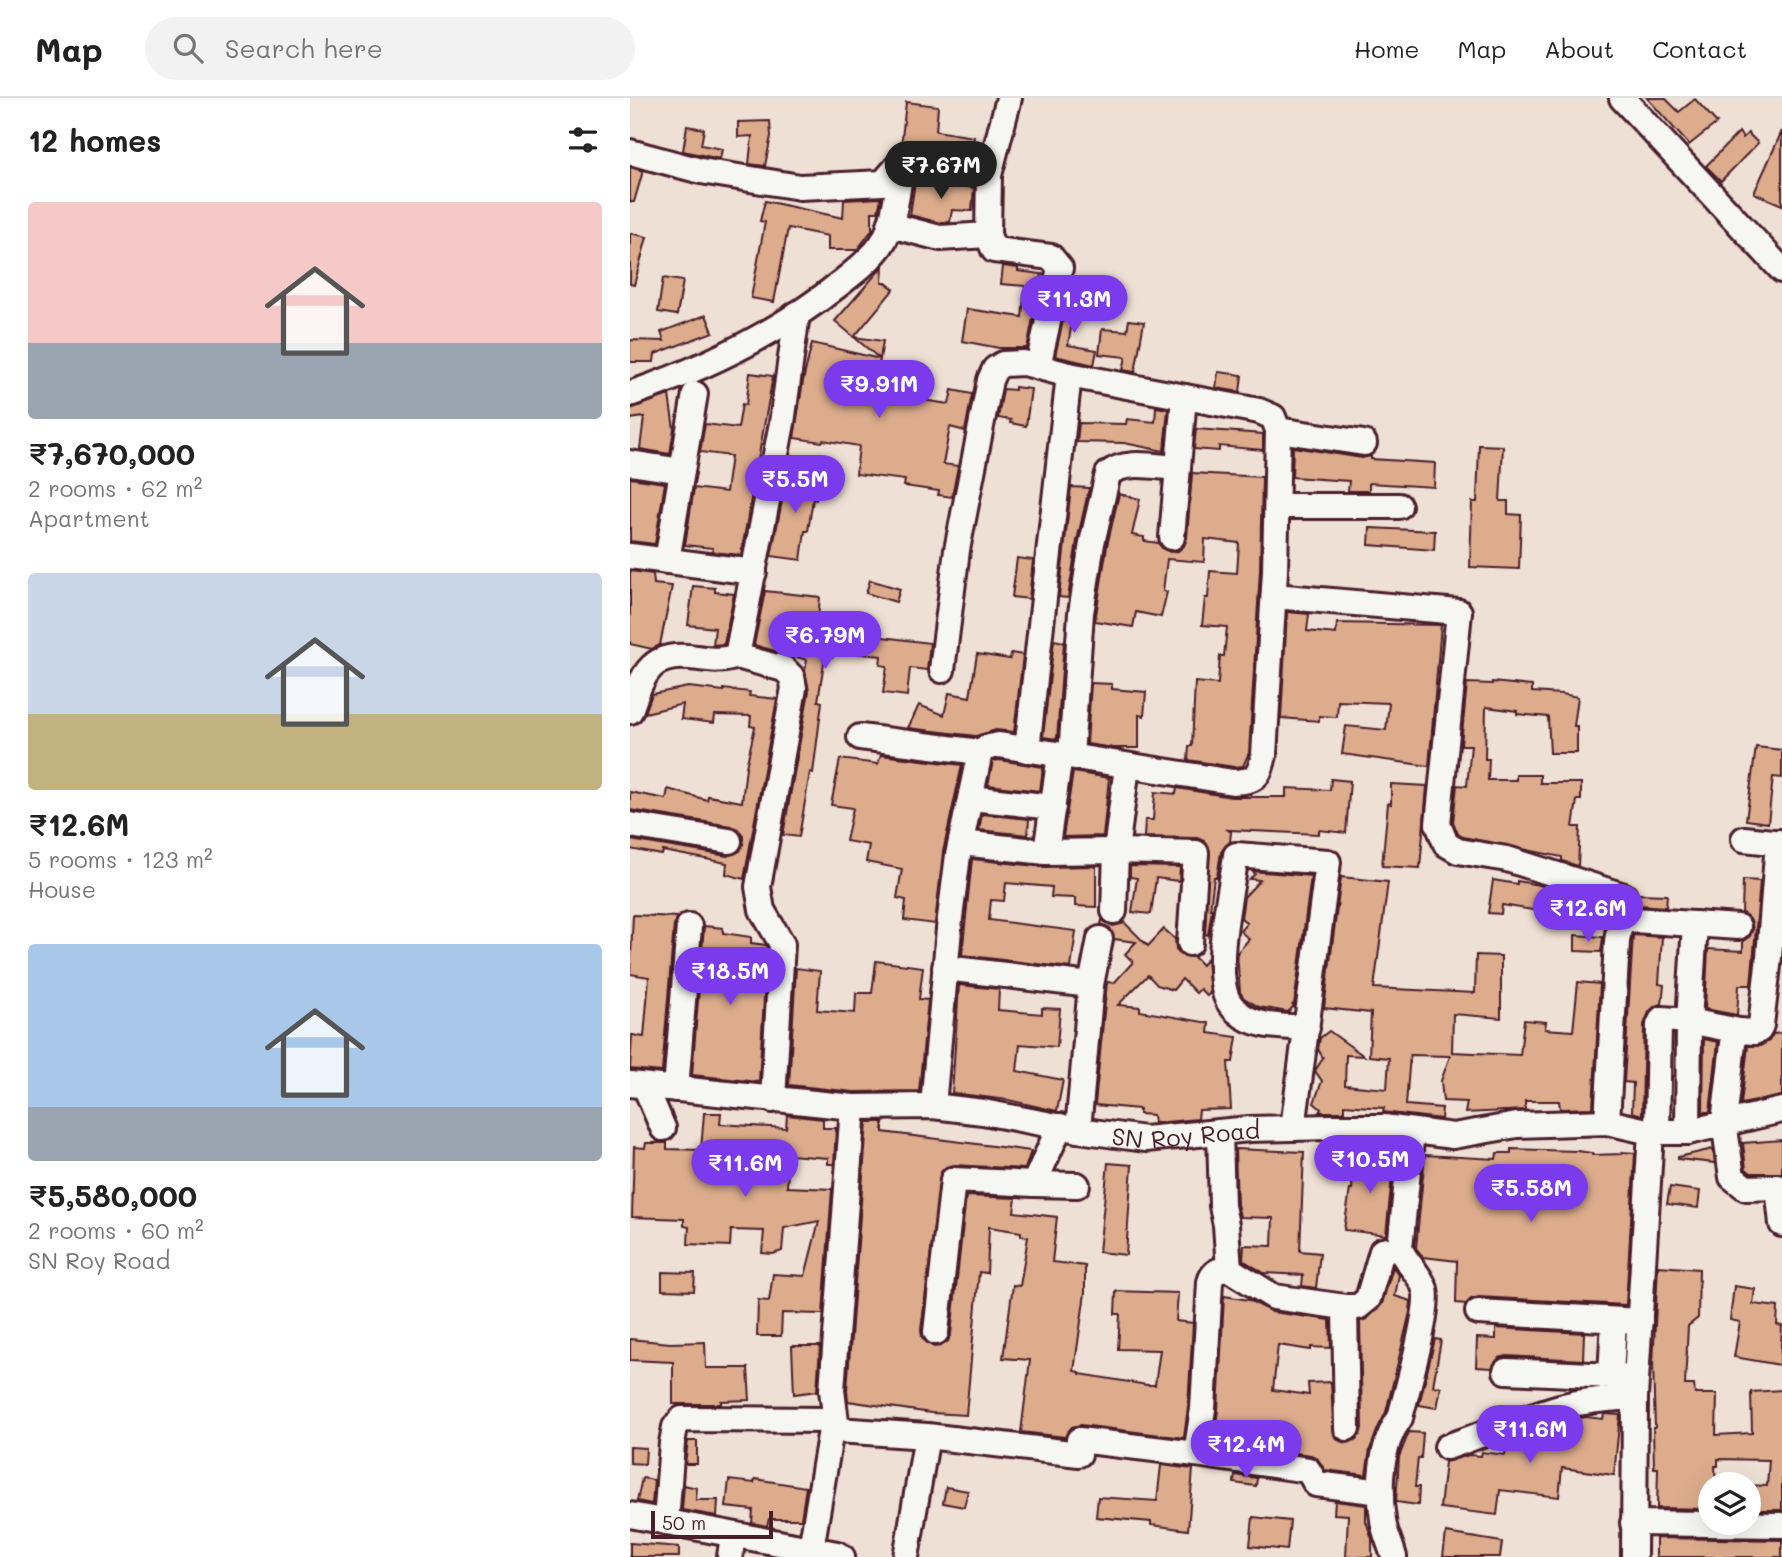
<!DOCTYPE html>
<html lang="en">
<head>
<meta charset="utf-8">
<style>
	body { margin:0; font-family:Mali,sans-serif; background:#f2f2f2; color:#222; height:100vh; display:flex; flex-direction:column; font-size:26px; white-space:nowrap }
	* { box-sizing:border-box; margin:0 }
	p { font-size:23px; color:#767676 }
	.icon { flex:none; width:38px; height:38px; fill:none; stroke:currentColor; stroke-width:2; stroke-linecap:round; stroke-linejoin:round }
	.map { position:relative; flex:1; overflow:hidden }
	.panel { display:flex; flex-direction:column; background:#fff; width:630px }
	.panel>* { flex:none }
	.buttons { position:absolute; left:1068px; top:1374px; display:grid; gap:14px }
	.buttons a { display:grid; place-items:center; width:63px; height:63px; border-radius:50%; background:#fff; box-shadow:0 7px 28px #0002; font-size:35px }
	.scale { position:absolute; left:21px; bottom:18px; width:122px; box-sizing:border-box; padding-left:7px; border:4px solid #4a1f2b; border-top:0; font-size:19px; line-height:24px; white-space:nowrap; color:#4a1f2b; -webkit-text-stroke:5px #f6f6f2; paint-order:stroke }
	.price { position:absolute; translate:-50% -60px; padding:0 16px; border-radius:24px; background:#7c3aed; color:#fff; font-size:23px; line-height:46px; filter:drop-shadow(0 2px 4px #0008) }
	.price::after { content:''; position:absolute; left:50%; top:42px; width:21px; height:16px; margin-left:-10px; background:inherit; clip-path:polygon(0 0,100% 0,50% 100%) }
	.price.active { background:#222; color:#fff }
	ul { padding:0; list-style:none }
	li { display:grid; align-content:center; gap:14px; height:371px; padding:0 28px }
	li span { display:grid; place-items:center; height:217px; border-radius:7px; color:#555 }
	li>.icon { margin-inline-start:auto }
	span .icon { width:126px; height:126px; fill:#fffc; stroke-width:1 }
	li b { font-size:30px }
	h2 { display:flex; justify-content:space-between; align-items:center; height:84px; padding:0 28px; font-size:30px }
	header { display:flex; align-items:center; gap:42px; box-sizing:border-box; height:98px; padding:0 35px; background:#fff; border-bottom:2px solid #e0e0e0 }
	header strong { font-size:33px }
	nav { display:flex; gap:38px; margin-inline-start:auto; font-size:24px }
	.search { width:490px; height:63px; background:#f2f2f2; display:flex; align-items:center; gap:18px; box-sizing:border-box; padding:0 24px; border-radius:38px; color:#767676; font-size:26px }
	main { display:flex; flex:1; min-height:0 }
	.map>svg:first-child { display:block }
	.building { fill:#dcac8d; stroke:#4a1f2b; stroke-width:2 }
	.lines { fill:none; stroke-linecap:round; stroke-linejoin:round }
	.minor-casing { stroke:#4a1f2b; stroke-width:30 }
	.minor { stroke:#f6f6f2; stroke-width:24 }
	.labels { text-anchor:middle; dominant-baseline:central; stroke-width:7; stroke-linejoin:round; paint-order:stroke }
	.street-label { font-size:24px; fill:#4a1f2b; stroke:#f6f6f2 }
</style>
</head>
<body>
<header>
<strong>Map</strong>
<div class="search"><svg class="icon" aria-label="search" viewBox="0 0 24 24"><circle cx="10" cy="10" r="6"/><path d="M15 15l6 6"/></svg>Search here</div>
<nav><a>Home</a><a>Map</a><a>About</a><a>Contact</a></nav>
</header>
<main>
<section class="panel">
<h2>12 homes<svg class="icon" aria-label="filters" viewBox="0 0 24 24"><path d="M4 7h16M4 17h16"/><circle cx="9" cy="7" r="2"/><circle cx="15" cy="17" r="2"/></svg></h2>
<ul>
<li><span style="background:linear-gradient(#f6c9c9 65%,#9aa5b1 0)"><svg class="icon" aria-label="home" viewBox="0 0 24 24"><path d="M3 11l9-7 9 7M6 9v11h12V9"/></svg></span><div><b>₹7,670,000</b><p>2 rooms · 62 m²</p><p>Apartment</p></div></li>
<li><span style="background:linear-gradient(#c9d6e8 65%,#c2b280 0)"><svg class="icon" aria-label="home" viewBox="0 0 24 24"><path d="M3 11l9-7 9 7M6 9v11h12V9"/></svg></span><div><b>₹12.6M</b><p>5 rooms · 123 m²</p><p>House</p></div></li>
<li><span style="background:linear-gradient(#a9c7e8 75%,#9aa5b1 0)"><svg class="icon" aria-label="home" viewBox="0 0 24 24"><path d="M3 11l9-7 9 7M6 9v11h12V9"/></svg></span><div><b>₹5,580,000</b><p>2 rooms · 60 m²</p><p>SN Roy Road</p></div></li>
</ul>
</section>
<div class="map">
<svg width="1152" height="1459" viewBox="0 0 1152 1459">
	<rect width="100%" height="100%" fill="#eee0d4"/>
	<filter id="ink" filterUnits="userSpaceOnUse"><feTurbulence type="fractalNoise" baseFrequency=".0143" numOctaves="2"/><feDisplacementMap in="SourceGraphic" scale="14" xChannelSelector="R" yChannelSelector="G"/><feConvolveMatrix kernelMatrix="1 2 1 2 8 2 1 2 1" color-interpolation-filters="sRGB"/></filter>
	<g filter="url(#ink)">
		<!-- building -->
		<g class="building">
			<path d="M1017 0H1035L1049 14 1065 1 1087 25 1059 47Z"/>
			<path d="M276 4 308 8 306 33 344 39 341 59 271 49Z"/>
			<path d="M140 23 141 38 135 68 119 66 122 38 108 39V24Z"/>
			<path d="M57 28 74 31 71 47 92 51 90 61 53 53Z"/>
			<path d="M1152 33V107L1124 95Z"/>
			<path d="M1109 34 1113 40 1118 35 1128 45 1091 83 1076 68Z"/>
			<path d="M0 69 13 73 4 104H0Z"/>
			<path d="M285 84 311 89 312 84 344 90 342 113 322 112 320 124 311 125 280 117Z"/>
			<path d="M251 100 248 114H242V132L227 152H198V138L158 130 144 204 121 200 135 124 130 123 135 103 213 120 214 102Z"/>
			<path d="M0 135 17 139 4 187 0 186Z"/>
			<path d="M253 168 252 185H256L264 191 224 239 253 243 250 261 205 223Z"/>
			<path d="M373 168 388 170V173L412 176 397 250H369L332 243 337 211 392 219 395 188 371 186Z"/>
			<path d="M33 180 53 183 47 217 28 214Z"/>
			<path d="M438 200 455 201 454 219H443L438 247 467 252 464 267 425 258Z"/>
			<path d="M76 217 83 234 25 256 24 264H0V242L34 243 31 234Z"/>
			<path d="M499 222 514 224 505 274 493 272 496 259 469 256 472 231 497 233Z"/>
			<path d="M182 245 250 261 247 279 250 280 248 287 275 292 273 299 319 306 322 292 342 296 335 333 320 329 313 366 328 368 322 399 308 397 309 393 274 388 275 382 226 376 229 348 193 342 192 344 164 340 173 283Z"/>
			<path d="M588 274 612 277 610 294 586 290Z"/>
			<path d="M120 275 143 278 111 457 82 454 83 450 55 447 64 390 96 394 101 358 70 354 75 326 108 330 112 306 116 307Z"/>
			<path d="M385 289 401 291 396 328 380 325 381 322 368 320 373 291 385 292Z"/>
			<path d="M39 297 44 331 40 356 10 351 14 319 0 321V311Z"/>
			<path d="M526 309 538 311 534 353 494 345 447 344 449 325 496 326 497 321 525 324Z"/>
			<path d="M566 331 633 336V352L589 348V353L564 351Z"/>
			<path d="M849 347 873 348 870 403H878V416L891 417 889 471 840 469 842 404H847Z"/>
			<path d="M663 349 732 360 741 358V361L805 365 804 389 739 385V393H718L719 383 662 379Z"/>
			<path d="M158 373 190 379 186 402 183 401 178 433H175L171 462 141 458Z"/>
			<path d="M562 375 632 379 630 472 619 655 613 668 604 669 558 662 559 648H562L565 584 588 586 590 558H594L597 529 572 527 575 500H578L580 473 607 475 609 445 575 441 574 464 537 461 533 493 537 494 531 519 506 514 503 529 465 523 477 448 489 396 510 401 502 437 514 439V443L528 445 533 451 540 454 548 453 554 448 557 440Z"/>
			<path d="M0 380 35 385 25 446 0 443Z"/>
			<path d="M441 389 459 390 447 443 438 500 429 499Z"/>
			<path d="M740 430 805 433 804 452 739 447Z"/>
			<path d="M387 460 403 462 399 501 382 499Z"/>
			<path d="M0 473 23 476 24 486 42 488 30 547 22 551 0 546Z"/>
			<path d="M240 482 270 491 266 504 236 495Z"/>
			<path d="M63 488 85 490V494L104 496 94 546 83 547 85 530 58 527Z"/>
			<path d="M135 493 190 499 187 531 213 537V534L300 545 297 572 280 570 277 598 253 595 257 568 250 567 251 558 204 553 203 559 195 558 188 603 192 604 183 675 180 674 169 739 153 737 179 593 175 573 177 562 124 547Z"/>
			<path d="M657 514 679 516 677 533 706 536 707 525 811 527 799 668 712 656 716 628 756 632 759 605 708 603 707 619 689 618V623L651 620Z"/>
			<path d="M424 542 434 544 427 641 413 639Z"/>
			<path d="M381 555 393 557 384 634 366 632 346 638 278 630 289 607 314 617 319 595 340 599 347 556 380 561Z"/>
			<path d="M862 584 902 588V594L932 596 948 599 944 628H947V655H920L918 619 887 616V613L856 609 855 661H859L858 682H886V677H910V685H951V702H947L943 729H950L948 768 932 763V759L833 739 828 736 823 724 827 687 837 688 841 647H831L837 585 862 586Z"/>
			<path d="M461 585 482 586V591L516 594 514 618 509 617V650H484L457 646Z"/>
			<path d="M58 589 94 593V591L120 594 119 598 147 601 114 781 96 776 97 765 33 753 32 757 0 751V742L97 758 110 753 113 746V737L108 731 101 728 0 712V694L36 701 38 691 77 702 78 698 112 704 116 669 125 629 120 628 121 618 85 617 84 625 51 621 53 606 15 615 22 596Z"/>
			<path d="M1126 649 1152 652V680L1143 679 1138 725 1116 722Z"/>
			<path d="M251 657 332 667 313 754 305 826 274 822 276 802 267 800 272 771 236 764 239 747 216 743 223 710 201 707 210 661 248 666Z"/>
			<path d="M369 662 413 669 410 693 358 687 363 663Z"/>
			<path d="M443 674 479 680 473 738 433 739Z"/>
			<path d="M701 681 720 683 716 735 689 732V736L598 732 601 734 600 744 591 754 587 779H584L580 811H582L578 837 575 836 579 749 574 743 567 740 514 739 515 722H523L525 694 546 696 547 690 601 699H656V690L700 692Z"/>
			<path d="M761 686 797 688 790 770 752 768 758 705 761 706Z"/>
			<path d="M352 716 399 721 398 737 349 732Z"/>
			<path d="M342 761 415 769 466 768V809L445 808V800L421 799 422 789 376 785 374 803 361 802 359 822 446 833 441 870 332 857Z"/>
			<path d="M500 768 550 769 549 783 526 780 521 816 502 814 507 780 500 779Z"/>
			<path d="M622 773 681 778 664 907 662 906 664 908 658 914 629 909 614 900 610 894 607 855 619 841 610 833 617 825 611 820 614 799 630 782 620 781 625 776Z"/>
			<path d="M711 779 758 784 744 890 845 895 846 857 871 858V920L823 916 822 954 890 957 894 922 916 924 915 931 943 933 948 884 970 886 963 1010 930 1011 929 1003H895V1012L835 1015 837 1004 813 1003 811 983 820 958 780 957 776 1007 812 1010 811 1021 753 1014 754 1010 714 1007V1014H689L691 1011 684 1005 692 983 685 973 693 960 688 951 690 940 699 933 734 958 716 957 715 987 757 991 759 960 739 958 741 915 694 910Z"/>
			<path d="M863 782 887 786V783L909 787 951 800 945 824 909 816V813L872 807 871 816 858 815Z"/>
			<path d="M1113 782 1130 783 1121 887H1109L1107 917 1075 911 1078 851 1113 853V843L1120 838 1123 831 1121 822 1112 815Z"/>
			<path d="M1008 796 1037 797 1036 809 1008 807Z"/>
			<path d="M3 817 47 819 44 827 32 974 0 971 2 937 14 939 19 879 0 876Z"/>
			<path d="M472 822 483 828 495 825 518 848 534 831 545 841 546 851 551 857 564 859 572 867 577 861 580 895 577 898 570 891 566 895 552 881 543 892 527 887 518 877 488 907 510 909V913L579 925 578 935 607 939 603 964H598L601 1011 569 1012 568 1021 524 1025 523 1017 509 1016V1011L465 1007 477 884 484 885 503 864 495 856 506 844 484 841 480 830 471 826Z"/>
			<path d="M74 828 93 830V835L121 839V845L136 847 137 850 129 984 62 977Z"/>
			<path d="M945 837 973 839 971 854 945 853Z"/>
			<path d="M1003 837 1032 839 1029 886 1034 887 1032 906 1025 908 1019 914 1014 927 1012 1017 1002 1014 1003 985 994 984Z"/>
			<path d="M246 863 293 869 289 901 298 902 289 993 224 994 159 987 166 870 190 873 187 912 225 915 226 895H242Z"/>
			<path d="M329 887 369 891 368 912 412 916V910L430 911 427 949 390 946 387 973 433 982 427 1013 378 1002 322 995Z"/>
			<path d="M1152 935V998L1111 1006 1118 948H1130L1139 943 1143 936Z"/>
			<path d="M1074 941 1088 944 1080 1014H1073Z"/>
			<path d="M74 1015H91L90 1026 156 1030 157 1017 193 1021V1030H206L204 1066H198V1060L159 1057 157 1089 202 1091 193 1216 152 1215 151 1238H127L128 1202 139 1203 143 1176 175 1178 189 1123 154 1130 152 1153 143 1156 132 1155 134 1133 101 1132 100 1148 58 1146 59 1129 54 1128V1121L2 1119 4 1049 15 1050 16 1045H37V1051L71 1052Z"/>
			<path d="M237 1024H253V1034L401 1053 395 1071 324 1067 316 1069 311 1074 291 1232 292 1239 297 1245 304 1249 311 1248 318 1243 321 1236 336 1098 386 1100 384 1114 427 1119 422 1164 455 1168V1195L444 1273 450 1274V1276L517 1287H525L530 1252 488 1251 490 1216H485L486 1193 548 1195 546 1223 563 1225 558 1309 554 1340 451 1327 442 1329 435 1339 391 1334 400 1262 373 1260 383 1187 390 1188 398 1139 391 1138V1134L359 1129 357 1175 349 1174 336 1317 301 1315 218 1303 217 1292Z"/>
			<path d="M1152 1042V1075H1121L1116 1071 1113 1045Z"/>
			<path d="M605 1051 674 1054 670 1153 690 1155 686 1190 672 1188 673 1177 634 1175 613 1162 614 1147 642 1148 643 1120 610 1119 607 1106Z"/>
			<path d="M881 1051 948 1053 962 1055V1057L992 1056V1054L1005 1055 996 1207 849 1199 841 1201 836 1206 826 1205 827 1163 793 1159 786 1150 795 1057 866 1061 867 1055H881Z"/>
			<path d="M1083 1051 1085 1065 1048 1061V1059Z"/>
			<path d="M748 1058 764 1059 756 1137 714 1132 720 1091H722L724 1059Z"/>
			<path d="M478 1065 502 1067 496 1157 469 1154Z"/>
			<path d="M1040 1089 1070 1093 1068 1110 1037 1106Z"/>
			<path d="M1028 1168 1069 1171 1068 1220 1058 1228 1055 1287H1064L1065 1296H1087L1086 1337 1122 1335 1121 1294 1152 1292V1412H1118V1387L1137 1388 1139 1362 1088 1361V1368H1085L1086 1386H1080V1411L1027 1410 1028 1370H1024L1023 1330H1025L1023 1266Z"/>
			<path d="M763 1169 769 1177 765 1198 781 1203 780 1214 756 1314 740 1351 736 1377 695 1372 687 1360 681 1357 592 1345 593 1341 584 1340 588 1312 594 1198 619 1202 642 1214 700 1222 701 1250 681 1249V1252L648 1247 643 1292 679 1297 678 1285 701 1284 704 1337 710 1343 718 1345 725 1342 730 1337 732 1330 730 1223 737 1221 752 1206Z"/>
			<path d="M32 1174 65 1175 64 1193 32 1192Z"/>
			<path d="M1104 1188 1125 1191 1123 1206 1148 1209 1147 1227 1152 1228 1150 1267 1104 1259 1110 1224 1100 1222Z"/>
			<path d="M866 1230 954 1235 953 1262 877 1258 869 1260 862 1270 846 1269 847 1240 866 1241Z"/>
			<path d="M0 1241 40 1245 75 1244 76 1270H118L120 1302 91 1303V1306H43V1264L0 1262Z"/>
			<path d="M805 1241 811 1242 803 1288 811 1289 807 1310 789 1307Z"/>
			<path d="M162 1248H190L187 1293 164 1296Z"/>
			<path d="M974 1316 990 1317 984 1377 932 1370 929 1399 870 1392 867 1417 810 1410 815 1364 839 1357 851 1358 852 1354 875 1357 877 1343 900 1334 937 1339 939 1322 956 1319 973 1321Z"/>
			<path d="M779 1334 793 1335 791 1360H788L785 1389H789L788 1407 766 1404 769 1359Z"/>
			<path d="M58 1343H67V1366H55Z"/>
			<path d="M0 1349 16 1350 15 1366 0 1365Z"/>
			<path d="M531 1367 563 1371 558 1432 521 1427V1424L466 1419 468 1399 527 1403Z"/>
			<path d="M605 1377 627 1380 626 1388 604 1385Z"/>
			<path d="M12 1380 24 1382 22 1406 7 1403Z"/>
			<path d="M125 1381 176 1389 171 1421H139L137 1428 122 1425 123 1412 96 1409 99 1382 124 1385Z"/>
			<path d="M54 1387 67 1390 66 1402H88L87 1418 52 1412Z"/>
			<path d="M316 1389 338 1393 334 1409 313 1405Z"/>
			<path d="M705 1403 736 1407V1423L742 1441V1459H716L718 1417 704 1416Z"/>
			<path d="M623 1419 660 1423 657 1452 620 1448Z"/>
			<path d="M816 1435 872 1444 870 1459H813Z"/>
			<path d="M1026 1440 1152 1442V1459H1026Z"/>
			<path d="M0 1445 49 1449V1459H0Z"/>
		</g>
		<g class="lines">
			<defs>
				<g id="minor">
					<path d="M992 0 1152 172"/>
					<path d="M0 54 71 73 170 89 253 85 272 63 359 77 379 0"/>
					<path d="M359 77 358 137 364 152 421 159 430 170 408 268"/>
					<path d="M260 127 310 140 358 137"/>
					<path d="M0 296C75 270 150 234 212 184 226 173 241 161 251 147 265 128 268 87 272 64"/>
					<path d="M648 332 734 345"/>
					<path d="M0 365 52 373 37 463"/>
					<path d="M52 373 65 296"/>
					<path d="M647 408H769"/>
					<path d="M542 439 554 299"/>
					<path d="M0 458 124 474"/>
					<path d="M644 498 829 514 808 726 816 746 828 753 877 761 994 798 987 843 977 1024"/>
					<path d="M107 558 154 571 162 579 164 590 128 789 132 812 152 846 143 1002"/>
					<path d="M0 613C14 573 21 553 68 560 82 562 94 563 107 558L152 325 167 216"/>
					<path d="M230 639 350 654"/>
					<path d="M397 652 439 277"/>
					<path d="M441 658 451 515 462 445 478 376C495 361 526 369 548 370"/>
					<path d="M341 700 423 709"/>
					<path d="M0 727 99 743"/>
					<path d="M1114 741 1152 745"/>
					<path d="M1148 744 1139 859 1131 927 1129 932 1124 934 1109 933 1104 937 1094 1024 1102 1079 1116 1090 1148 1089 1152 1126"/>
					<path d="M331 745 416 754 486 753 566 755 560 845"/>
					<path d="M416 754 430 657"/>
					<path d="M484 813 486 753 497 668"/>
					<path d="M989 821 1108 829"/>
					<path d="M315 870 461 887"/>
					<path id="s1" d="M0 986 223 1009 303 1008 353 1014 448 1032 515 1041 620 1031 701 1029H753L823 1038 887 1027 977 1024 1021 1034H1058L1152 1012"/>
					<path d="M15 988 33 1030"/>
					<path d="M46 991 59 828"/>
					<path d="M303 1008 320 820 328 757 350 654 355 650 369 647 603 684C626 683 629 679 634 657L645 473 648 332 643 319 629 313 439 277 394 265 373 266 365 271 360 282 327 452 312 572"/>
					<path d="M223 1009 202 1292 207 1332 297 1338 449 1356V1342L566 1356 573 1311 580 1184C583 1173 588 1172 599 1171L644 1199 715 1209 717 1330"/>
					<path d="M663 1030 698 764 606 757C601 794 584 863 596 898 598 904 604 911 609 915 626 930 656 928 677 930"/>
					<path d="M448 1032 461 887 470 841"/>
					<path d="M1027 1034 1029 927 1032 921 1059 923 1109 933"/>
					<path d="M1058 1034 1059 923 1065 826"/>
					<path d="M590 1035 592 1108 596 1127 599 1171"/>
					<path d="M404 1086 447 1087"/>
					<path d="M715 1209H728L738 1201 752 1153 770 1150"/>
					<path d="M848 1214 1010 1223"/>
					<path d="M306 1234 323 1082 404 1086 430 1028"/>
					<path d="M876 1273 1006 1279"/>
					<path d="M981 1278 984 1222"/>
					<path d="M817 1349C855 1336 891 1320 930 1309 954 1302 980 1301 1005 1299"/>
					<path d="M566 1356 678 1372 686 1386 752 1394"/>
					<path d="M0 1417 207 1456 212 1459"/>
					<path d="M36 1424 42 1345 45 1329 52 1321 203 1322"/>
					<path d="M1003 1425 1152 1427"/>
					<path d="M181 1451 204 1314"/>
					<path d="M100 1459 103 1437"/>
					<path d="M276 1459 297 1338"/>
					<path d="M764 1459C761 1447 754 1434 753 1422 748 1389 750 1347 770 1320 776 1295 801 1211 795 1191 790 1175 775 1165 770 1150L782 1033"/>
					<path d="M1004 1459 1005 1299 1021 1034"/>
				</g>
			</defs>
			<!-- minor casing -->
			<use href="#minor" class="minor-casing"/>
			<!-- minor -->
			<use href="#minor" class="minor"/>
		</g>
	</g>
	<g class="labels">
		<!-- street labels -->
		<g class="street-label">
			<text stroke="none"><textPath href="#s1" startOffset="560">SN Roy Road</textPath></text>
		</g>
	</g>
</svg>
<div class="buttons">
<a><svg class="icon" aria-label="layers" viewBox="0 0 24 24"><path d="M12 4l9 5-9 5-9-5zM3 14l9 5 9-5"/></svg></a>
</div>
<div class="scale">50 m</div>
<b class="price active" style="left:311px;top:103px">₹7.67M</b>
<b class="price" style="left:444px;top:237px">₹11.3M</b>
<b class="price" style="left:249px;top:322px">₹9.91M</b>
<b class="price" style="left:165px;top:417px">₹5.5M</b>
<b class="price" style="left:195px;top:573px">₹6.79M</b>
<b class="price" style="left:958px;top:846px">₹12.6M</b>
<b class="price" style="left:100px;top:909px">₹18.5M</b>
<b class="price" style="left:740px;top:1097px">₹10.5M</b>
<b class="price" style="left:115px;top:1101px">₹11.6M</b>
<b class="price" style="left:901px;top:1126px">₹5.58M</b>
<b class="price" style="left:900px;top:1367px">₹11.6M</b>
<b class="price" style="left:616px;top:1382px">₹12.4M</b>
</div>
</main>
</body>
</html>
